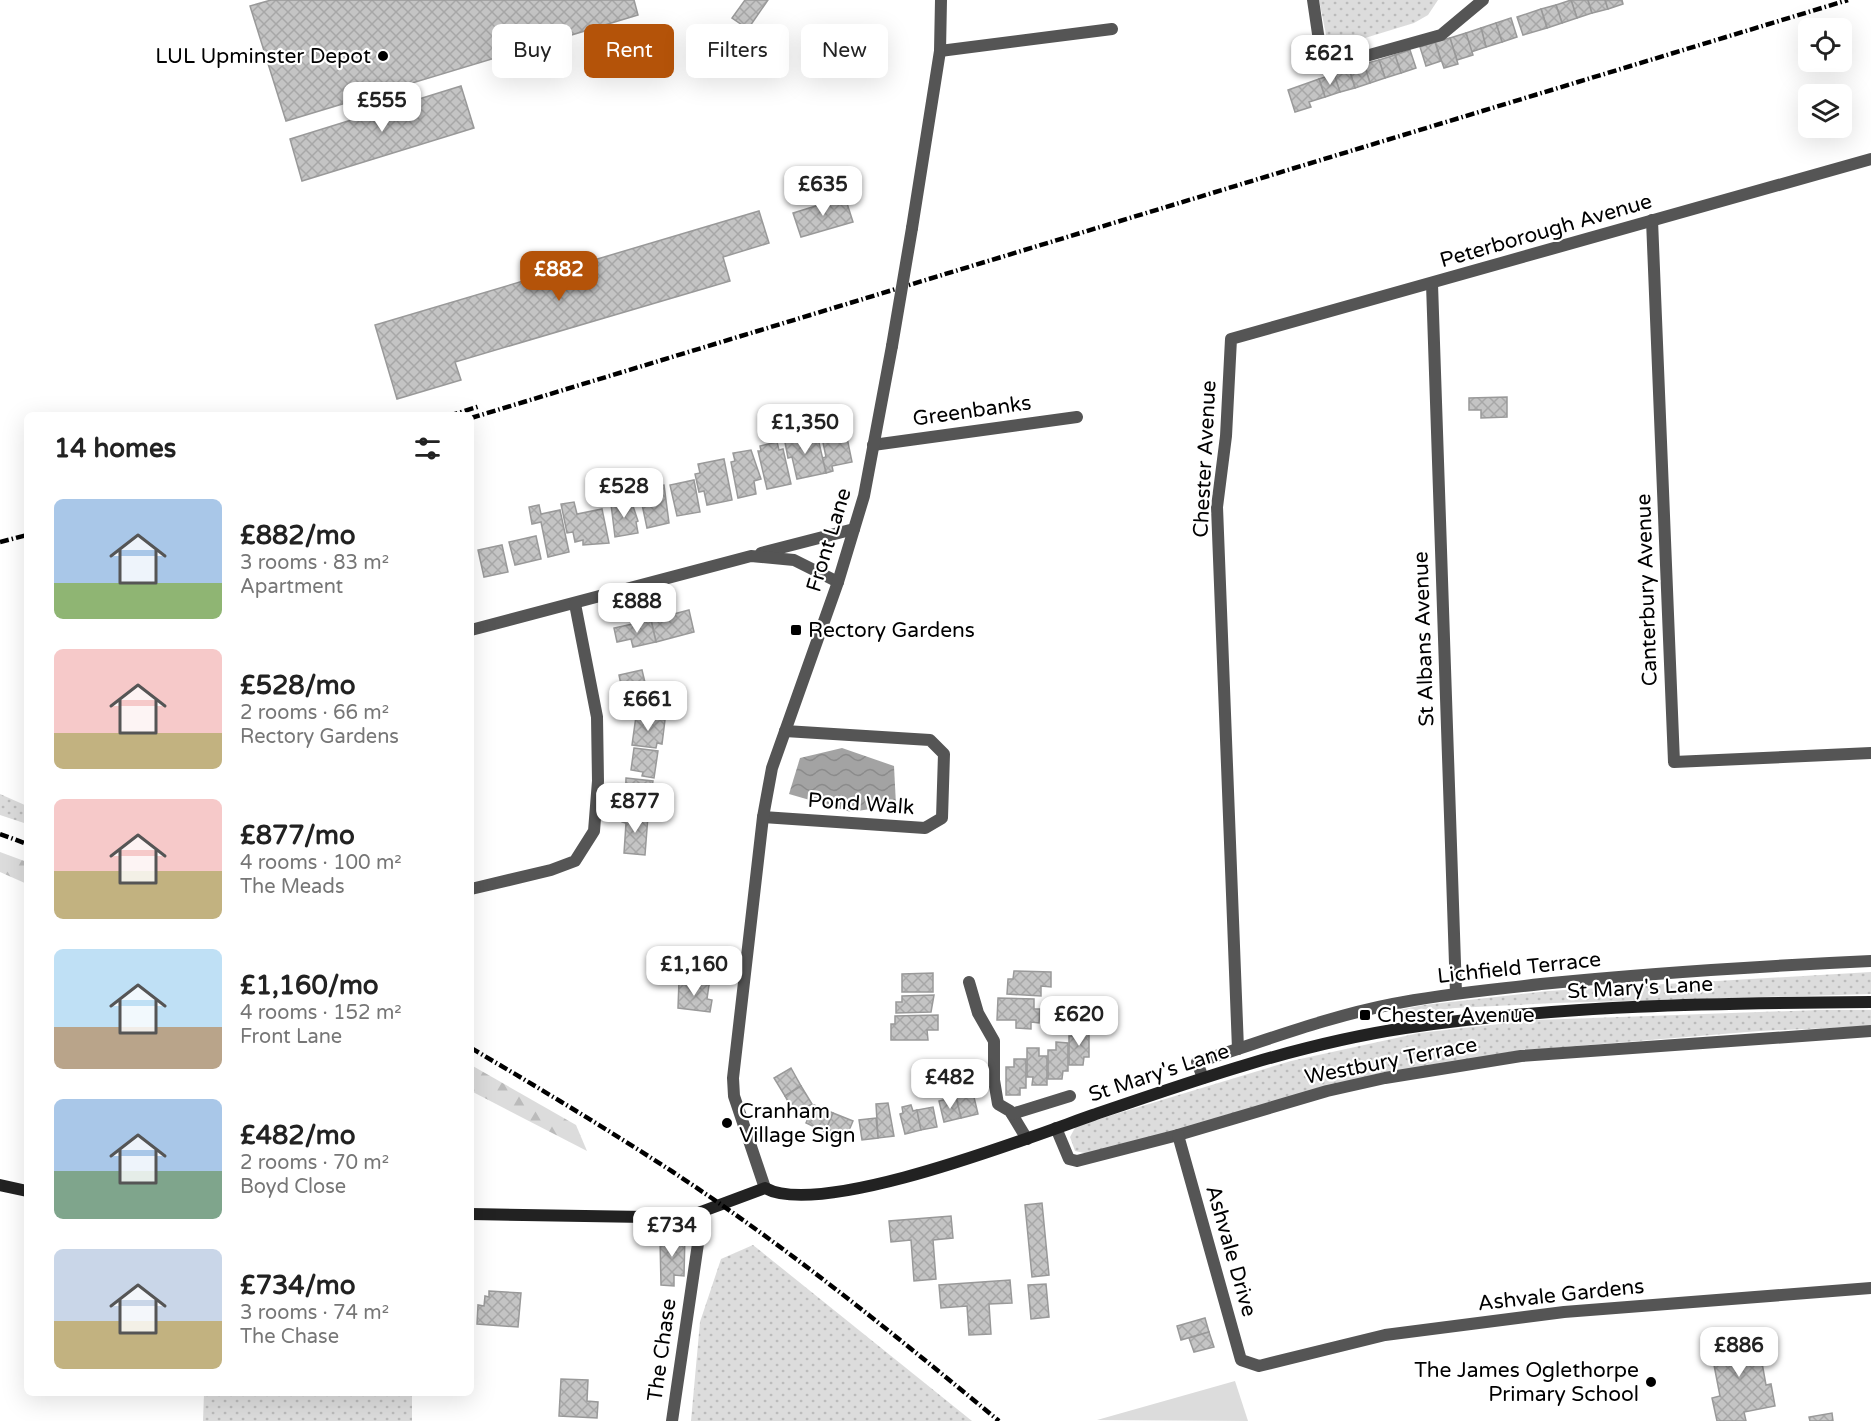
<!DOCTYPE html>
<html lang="en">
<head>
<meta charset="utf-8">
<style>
	body { margin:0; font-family:"Varela Round",sans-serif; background:#f6f6f6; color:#222; height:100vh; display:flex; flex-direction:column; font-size:22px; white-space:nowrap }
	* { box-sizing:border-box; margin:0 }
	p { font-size:20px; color:#767676 }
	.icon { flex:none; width:33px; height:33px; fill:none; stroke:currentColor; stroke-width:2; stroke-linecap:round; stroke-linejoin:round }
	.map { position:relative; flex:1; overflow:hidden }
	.sheet { position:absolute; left:24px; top:412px; width:450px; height:984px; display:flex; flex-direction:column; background:#fff; border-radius:9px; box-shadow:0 6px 24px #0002 }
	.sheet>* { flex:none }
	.top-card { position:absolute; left:492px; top:24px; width:570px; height:54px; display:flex; gap:12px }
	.fabs { position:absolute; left:1798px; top:18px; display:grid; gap:12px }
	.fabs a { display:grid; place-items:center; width:54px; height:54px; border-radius:9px; background:#fff; box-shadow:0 6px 24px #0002; font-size:30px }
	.price { position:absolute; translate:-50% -51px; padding:0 14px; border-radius:12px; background:#fff; color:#222; font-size:20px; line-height:39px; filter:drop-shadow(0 2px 3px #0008) }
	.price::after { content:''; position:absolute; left:50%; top:36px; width:18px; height:14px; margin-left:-9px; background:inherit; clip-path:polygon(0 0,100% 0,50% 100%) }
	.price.on { background:#b45309; color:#fff }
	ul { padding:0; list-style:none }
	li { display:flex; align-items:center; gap:18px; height:150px; padding:0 30px }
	li span { display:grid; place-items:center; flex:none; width:168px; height:120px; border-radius:9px; color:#555 }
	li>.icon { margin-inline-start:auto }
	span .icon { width:72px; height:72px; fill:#fffc; stroke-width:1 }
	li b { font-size:26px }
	h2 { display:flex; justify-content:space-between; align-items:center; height:72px; padding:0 30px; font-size:26px }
	.chip { padding:0 21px; border-radius:9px; background:#fff; box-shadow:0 6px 24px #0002; font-size:21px; line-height:54px }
	.chip.on { background:#b45309; color:#fff }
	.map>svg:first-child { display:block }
	.grass { fill:url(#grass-dots) }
	.forest { fill:url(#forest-firs) }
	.garden { fill:#dcdcdc }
	.water { fill:url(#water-waves) }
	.building { fill:url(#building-cross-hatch); stroke:#999; stroke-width:1.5 }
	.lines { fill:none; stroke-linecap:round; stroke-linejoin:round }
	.street { stroke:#555; stroke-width:12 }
	.secondary { stroke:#222; stroke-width:12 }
	.rail { stroke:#000; stroke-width:4.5; stroke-dasharray:9 3 1.5 3; stroke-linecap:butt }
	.street-bridge { stroke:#555; stroke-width:12 }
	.poi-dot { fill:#000; stroke:#fff; stroke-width:2 }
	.labels { text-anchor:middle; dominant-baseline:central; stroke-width:4.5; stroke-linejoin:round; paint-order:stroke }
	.poi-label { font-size:21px; fill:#000; stroke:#fff; text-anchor:start }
	.street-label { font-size:21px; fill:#000; stroke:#fff }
</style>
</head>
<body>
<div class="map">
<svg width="1871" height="1421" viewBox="0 0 1871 1421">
	<defs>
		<pattern id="grass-dots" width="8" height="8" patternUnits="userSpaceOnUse" patternTransform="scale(1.5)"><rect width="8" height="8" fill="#dcdcdc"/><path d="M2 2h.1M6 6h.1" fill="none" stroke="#bbb" stroke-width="1.8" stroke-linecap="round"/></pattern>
		<pattern id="forest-firs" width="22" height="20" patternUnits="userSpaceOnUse" patternTransform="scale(1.5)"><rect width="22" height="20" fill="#dcdcdc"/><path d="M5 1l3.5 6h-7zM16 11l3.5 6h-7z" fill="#bbb"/></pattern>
		<pattern id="water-waves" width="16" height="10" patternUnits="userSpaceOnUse" patternTransform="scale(1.5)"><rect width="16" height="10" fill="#a3a3a3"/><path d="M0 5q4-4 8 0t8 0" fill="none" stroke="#8b8b8b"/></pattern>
		<pattern id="building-cross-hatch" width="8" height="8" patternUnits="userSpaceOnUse" patternTransform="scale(1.5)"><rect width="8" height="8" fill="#c4c4c4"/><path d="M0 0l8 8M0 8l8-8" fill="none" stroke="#a7a7a7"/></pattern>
	</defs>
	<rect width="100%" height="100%" fill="#fff"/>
	<!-- grass -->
	<g class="grass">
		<path d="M1319 0H1438L1428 15 1414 23 1329 49Z"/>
		<path d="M0 794 27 806V824L0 815Z"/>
		<path d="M1871 972V994L1555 1003 1455 1008 1393 1016V1011L1424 1005 1548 991Z"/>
		<path d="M1818 1010H1871V1026L1760 1031 1516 1051 1089 1154 1075 1151 1070 1137 1076 1126 1291 1061 1419 1033 1536 1020Z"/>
		<path d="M753 1245 972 1421H691L700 1322 721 1259Z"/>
		<path d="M204 1394H412V1421H203Z"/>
	</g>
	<!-- forest -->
	<g class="forest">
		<path d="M0 852 27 862V884L0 872Z"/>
		<path d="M471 1065 576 1125 587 1151 471 1091Z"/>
	</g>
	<!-- garden -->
	<path class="garden" d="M1235 1381 1248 1421 1097 1420Z"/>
	<!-- water -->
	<path class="water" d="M842 748 894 766 896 805 851 812 789 794 800 758Z"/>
	<!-- building -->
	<g class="building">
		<path d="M271 0H634L638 15 286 121 250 6Z"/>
		<path d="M745 0H768L748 29 732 18Z"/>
		<path d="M1571 0H1588L1592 13 1577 18Z"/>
		<path d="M1571 0 1577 18 1562 23 1556 5Z"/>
		<path d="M1588 0H1605L1608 9 1592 13Z"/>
		<path d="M1605 0H1622L1623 4 1608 9Z"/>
		<path d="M1556 5 1562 23 1547 28 1541 9Z"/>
		<path d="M1541 9 1547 28 1523 35 1517 17Z"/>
		<path d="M1511 18 1517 37 1502 42 1496 23Z"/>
		<path d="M1496 23 1502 42 1486 47 1481 28Z"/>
		<path d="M1481 28 1486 47 1471 52 1466 33Z"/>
		<path d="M1466 33 1473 55 1457 60 1450 38Z"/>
		<path d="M1450 38 1458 64 1444 68 1435 42Z"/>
		<path d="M1435 42 1441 61 1426 66 1420 47Z"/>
		<path d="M1410 50 1416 68 1401 73 1395 55Z"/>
		<path d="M1395 55 1401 73 1385 78 1379 60Z"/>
		<path d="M1379 60 1385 78 1370 83 1364 64Z"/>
		<path d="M1364 64 1370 83 1355 88 1349 69Z"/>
		<path d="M1349 69 1355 88 1340 92 1334 74Z"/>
		<path d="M1334 74 1340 92 1325 97 1319 79Z"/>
		<path d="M1319 79 1325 97 1309 102 1311 107 1295 112 1288 90Z"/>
		<path d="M461 86 474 128 302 181 290 139Z"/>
		<path d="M845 197 853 222 801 237 793 213Z"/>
		<path d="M759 211 769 243 723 257 730 281 455 362 461 380 397 399 375 325Z"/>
		<path d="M1507 397V417L1481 418V410H1469V398Z"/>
		<path d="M845 428 852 462 832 466 833 471 826 473 822 458 826 457 821 433Z"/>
		<path d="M797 434 798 438 817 434 826 473 797 479 792 457 788 458 784 437Z"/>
		<path d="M777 442 779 450 783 449 791 484 767 489 758 451H761L760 446Z"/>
		<path d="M751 450 761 479 754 481 756 494 738 498 731 462 735 461 733 453Z"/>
		<path d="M724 459 732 500 707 505 704 491 699 492 695 474 700 473 698 464Z"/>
		<path d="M694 480 700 512 677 516 670 485Z"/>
		<path d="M664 485 669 523 647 528 640 495 658 491 657 486Z"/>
		<path d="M631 500 638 521 636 522 638 533 615 537 611 504Z"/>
		<path d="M574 502 577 514 602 509 609 543 583 545V540L575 542 573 532 567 533 561 504Z"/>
		<path d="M539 505 541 514 560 510 569 552 548 557 541 522 532 524 529 507Z"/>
		<path d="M536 536 541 559 515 565 509 542Z"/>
		<path d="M502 545 508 572 484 577 478 550Z"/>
		<path d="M689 610 694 632 656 642 651 620Z"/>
		<path d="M651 620 656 642 633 647 631 639 617 642 614 628Z"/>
		<path d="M642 670 648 695 643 696 645 705 626 709 619 675Z"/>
		<path d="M636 716 665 720 662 744 657 743 656 748 632 745Z"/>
		<path d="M634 748 658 751 654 778 642 776 643 772 631 770Z"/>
		<path d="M626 778 653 781 649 810 625 807Z"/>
		<path d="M622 814 648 816 645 855 624 853 626 823 622 822Z"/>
		<path d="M703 952 718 953 715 972 711 971 709 985 688 982 690 968 682 967 683 956 703 957Z"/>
		<path d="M1014 971 1051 972V987L1041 986V996L1007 994 1008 979H1013Z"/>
		<path d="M933 973V992H902V974Z"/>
		<path d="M679 981 709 985 707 999 712 1000 710 1012 678 1008Z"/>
		<path d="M934 995 931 1012 896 1013V1002H902V996Z"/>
		<path d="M998 998 1034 999V1009H1040L1039 1023 1031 1022V1029L1016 1028V1020H997Z"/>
		<path d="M938 1015V1030H927L928 1040H891V1024H895V1016Z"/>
		<path d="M1077 1029H1089V1057H1084L1083 1065H1069V1036H1077Z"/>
		<path d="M1056 1042 1068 1043V1071H1063L1062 1079H1048V1050H1056Z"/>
		<path d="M1027 1048H1039V1056H1047V1085H1032L1033 1077H1027Z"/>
		<path d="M1014 1059H1026V1088H1020V1095H1006V1067H1014Z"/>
		<path d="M791 1068 801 1086 785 1096 774 1078Z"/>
		<path d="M801 1086 812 1104 795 1114 785 1096Z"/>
		<path d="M973 1093 978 1114 961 1118 956 1097Z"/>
		<path d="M956 1097 961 1118 944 1122 939 1101Z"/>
		<path d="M888 1103 894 1136 878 1138 876 1104Z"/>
		<path d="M814 1105 833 1113 825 1132 806 1123Z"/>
		<path d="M911 1105 913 1111 917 1110 921 1130 905 1134 900 1114 903 1113 902 1107Z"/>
		<path d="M933 1107 937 1127 921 1130 917 1110Z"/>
		<path d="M833 1113 853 1121 845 1140 825 1132Z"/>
		<path d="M876 1118 878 1138 862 1140 859 1120Z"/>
		<path d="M1042 1203 1049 1275 1032 1277 1025 1205Z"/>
		<path d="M951 1216 953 1238 933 1240 936 1279 914 1281 911 1240 891 1242 889 1221Z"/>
		<path d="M670 1233 685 1234 684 1276 674 1275V1286L661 1285 660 1239H670Z"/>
		<path d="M1010 1280 1012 1303 989 1304 991 1334 969 1335 967 1306 941 1308 939 1285Z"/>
		<path d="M1046 1284 1049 1317 1031 1319 1028 1285Z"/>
		<path d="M489 1291 521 1293 518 1327 477 1324 478 1305 484 1306 485 1296 489 1297Z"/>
		<path d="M1205 1318 1209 1332 1181 1340 1177 1326Z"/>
		<path d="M1724 1331 1726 1345 1742 1342 1741 1337 1757 1335 1766 1385 1771 1384 1775 1406 1744 1412 1746 1421H1717L1712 1398 1720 1396 1708 1334Z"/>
		<path d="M1209 1332 1214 1347 1194 1352 1189 1338Z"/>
		<path d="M561 1379 588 1380 587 1401 598 1402 597 1418 559 1416Z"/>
		<path d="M1832 1413 1833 1421H1810L1809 1417Z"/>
	</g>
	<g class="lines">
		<!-- street -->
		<g class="street">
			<path d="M1313 0 1323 68 1441 35 1483 0"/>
			<path d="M940 51 1112 29"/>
			<path d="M1652 220 1674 762 1871 753"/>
			<path d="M912 228 940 51 941 0"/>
			<path d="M1432 284 1456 993"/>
			<path d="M873 445 1077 417"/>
			<path d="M761 553 854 529"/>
			<path d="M471 630 751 556 794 560 838 582"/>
			<path d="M763 817 925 828 942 818 944 754 930 740 785 731"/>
			<path d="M471 889 551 870 575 861 594 831 598 781 597 717 575 604"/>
			<path d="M969 982 978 1013 994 1041V1080L998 1104 1010 1111 1027 1139"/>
			<path d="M1238 1049 1217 507 1226 436 1231 339 1871 159"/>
			<path d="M1203 1078 1197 1062C1262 1042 1326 1017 1393 1004 1441 994 1491 990 1541 984 1651 973 1761 966 1871 961"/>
			<path d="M1012 1114 1070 1096"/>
			<path d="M1056 1128 1069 1159 1077 1161 1178 1135 1327 1091 1385 1078 1521 1056 1871 1031"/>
			<path d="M1178 1135 1241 1360 1259 1366 1385 1335 1564 1312 1871 1288"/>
			<path d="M765 1188 734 1096 733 1078 763 817 772 768 838 582 864 496 892 346"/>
			<path d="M672 1421 700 1230 698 1213"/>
		</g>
		<!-- secondary -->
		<g class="secondary">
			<path d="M0 1185 27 1191"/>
			<path d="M471 1214 646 1217 698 1213 765 1188C821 1219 1030 1137 1093 1115 1195 1080 1299 1044 1405 1028 1559 1005 1716 1003 1871 1002"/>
		</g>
		<!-- rail -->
		<g class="rail">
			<path d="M449 416 480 406"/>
			<path d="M471 418 1848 0"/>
			<path d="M0 542 27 535"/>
			<path d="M0 834 27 844"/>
			<path d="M471 1048C539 1088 607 1129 673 1172 787 1247 894 1334 999 1421"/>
		</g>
		<!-- street-bridge -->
		<path class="street-bridge" d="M892 346 912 228"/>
	</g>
	<!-- markers -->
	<g class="poi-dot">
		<circle cx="383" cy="56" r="6"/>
		<rect x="790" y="624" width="12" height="12" rx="3"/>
		<rect x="1359" y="1009" width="12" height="12" rx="3"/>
		<circle cx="727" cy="1123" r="6"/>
		<circle cx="1651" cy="1382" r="6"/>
	</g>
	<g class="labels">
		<!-- poi labels -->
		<g class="poi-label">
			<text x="371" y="56" text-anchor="end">LUL Upminster Depot</text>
			<text x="808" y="630">Rectory Gardens</text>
			<text x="1377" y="1015">Chester Avenue</text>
			<text x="739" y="1111">Cranham<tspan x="739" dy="24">Village Sign</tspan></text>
			<text x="1639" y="1370" text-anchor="end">The James Oglethorpe<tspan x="1639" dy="24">Primary School</tspan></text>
		</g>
		<!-- street labels -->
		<g class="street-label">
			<text transform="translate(1546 231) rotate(-16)">Peterborough Avenue</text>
			<text transform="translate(972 411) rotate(-8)">Greenbanks</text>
			<text transform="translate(1205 459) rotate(-87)">Chester Avenue</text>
			<text transform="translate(829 540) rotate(-73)">Front Lane</text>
			<text transform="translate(1647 590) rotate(-92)">Canterbury Avenue</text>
			<text transform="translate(1424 639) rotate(-92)">St Albans Avenue</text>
			<text transform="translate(861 804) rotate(4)">Pond Walk</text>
			<text transform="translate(1519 968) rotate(-6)">Lichfield Terrace</text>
			<text transform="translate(1640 988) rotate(-3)">St Mary's Lane</text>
			<text transform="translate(1391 1061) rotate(-11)">Westbury Terrace</text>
			<text transform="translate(1159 1073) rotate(-18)">St Mary's Lane</text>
			<text transform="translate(1231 1251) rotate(74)">Ashvale Drive</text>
			<text transform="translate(1561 1295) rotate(-6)">Ashvale Gardens</text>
			<text transform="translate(662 1350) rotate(-82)">The Chase</text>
		</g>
	</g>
</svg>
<div class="fabs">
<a><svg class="icon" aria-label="locate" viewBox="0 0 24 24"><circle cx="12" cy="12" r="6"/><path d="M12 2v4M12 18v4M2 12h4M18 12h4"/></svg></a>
<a><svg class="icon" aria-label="layers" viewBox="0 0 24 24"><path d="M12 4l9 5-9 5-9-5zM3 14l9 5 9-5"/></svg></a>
</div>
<b class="price" style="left:1330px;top:86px">£621</b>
<b class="price" style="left:382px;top:133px">£555</b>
<b class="price" style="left:823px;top:217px">£635</b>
<b class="price on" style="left:559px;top:302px">£882</b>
<b class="price" style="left:805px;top:455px">£1,350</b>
<b class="price" style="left:624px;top:519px">£528</b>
<b class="price" style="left:637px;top:634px">£888</b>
<b class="price" style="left:648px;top:732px">£661</b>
<b class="price" style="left:635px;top:834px">£877</b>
<b class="price" style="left:694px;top:997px">£1,160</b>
<b class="price" style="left:1079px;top:1047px">£620</b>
<b class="price" style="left:950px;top:1110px">£482</b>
<b class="price" style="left:672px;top:1258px">£734</b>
<b class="price" style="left:1739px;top:1378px">£886</b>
<div class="top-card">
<a class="chip">Buy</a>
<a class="chip on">Rent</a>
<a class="chip">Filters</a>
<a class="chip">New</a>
</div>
<section class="sheet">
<h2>14 homes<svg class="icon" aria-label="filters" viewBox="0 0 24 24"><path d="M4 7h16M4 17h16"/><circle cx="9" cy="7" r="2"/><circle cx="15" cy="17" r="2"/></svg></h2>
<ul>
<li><span style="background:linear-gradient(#a9c7e8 70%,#8fb573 0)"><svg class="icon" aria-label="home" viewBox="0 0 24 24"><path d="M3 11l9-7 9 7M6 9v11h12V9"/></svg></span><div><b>£882/mo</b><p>3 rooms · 83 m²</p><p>Apartment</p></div></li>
<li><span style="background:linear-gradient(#f6c9c9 70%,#c2b280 0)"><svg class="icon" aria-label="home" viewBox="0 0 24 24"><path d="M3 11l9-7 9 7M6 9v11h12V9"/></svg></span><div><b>£528/mo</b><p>2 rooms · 66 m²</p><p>Rectory Gardens</p></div></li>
<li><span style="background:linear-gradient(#f6c9c9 60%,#c2b280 0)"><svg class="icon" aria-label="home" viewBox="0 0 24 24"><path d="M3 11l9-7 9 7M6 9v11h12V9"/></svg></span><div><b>£877/mo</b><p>4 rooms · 100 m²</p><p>The Meads</p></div></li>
<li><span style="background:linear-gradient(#bfe0f5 65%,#b9a48a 0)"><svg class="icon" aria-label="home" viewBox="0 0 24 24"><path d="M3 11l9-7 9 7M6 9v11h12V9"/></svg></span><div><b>£1,160/mo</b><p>4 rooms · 152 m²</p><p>Front Lane</p></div></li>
<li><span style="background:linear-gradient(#a9c7e8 60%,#7fa58c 0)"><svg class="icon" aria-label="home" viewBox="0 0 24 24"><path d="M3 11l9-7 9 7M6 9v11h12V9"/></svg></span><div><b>£482/mo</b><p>2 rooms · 70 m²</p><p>Boyd Close</p></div></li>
<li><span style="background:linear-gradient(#c9d6e8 60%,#c2b280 0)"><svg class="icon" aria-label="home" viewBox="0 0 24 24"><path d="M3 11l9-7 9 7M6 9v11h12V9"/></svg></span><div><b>£734/mo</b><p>3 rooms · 74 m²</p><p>The Chase</p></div></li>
</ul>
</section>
</div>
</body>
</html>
